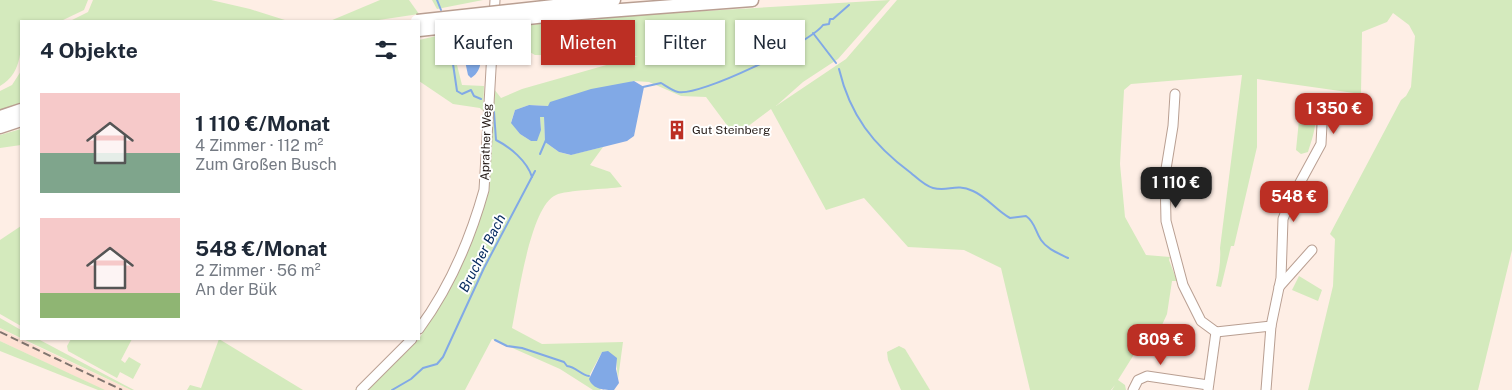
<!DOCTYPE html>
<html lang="de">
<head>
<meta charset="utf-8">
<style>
	body { margin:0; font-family:"Public Sans",sans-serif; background:#f2f2f3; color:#1f2937; height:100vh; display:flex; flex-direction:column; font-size:19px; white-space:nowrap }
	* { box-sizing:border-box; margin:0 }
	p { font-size:16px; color:#747a83 }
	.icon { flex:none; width:28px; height:28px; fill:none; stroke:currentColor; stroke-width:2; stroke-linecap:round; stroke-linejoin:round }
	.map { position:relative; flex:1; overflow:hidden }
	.side { position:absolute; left:20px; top:20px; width:400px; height:320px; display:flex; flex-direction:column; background:#fff; border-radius:0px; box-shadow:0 1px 4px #0004 }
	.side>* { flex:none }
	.top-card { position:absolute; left:435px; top:20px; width:475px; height:45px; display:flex; gap:10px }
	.price { position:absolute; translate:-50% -42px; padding:0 11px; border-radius:10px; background:#bc2f24; color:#fff; font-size:16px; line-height:32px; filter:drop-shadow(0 1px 2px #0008) }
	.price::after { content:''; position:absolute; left:50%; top:30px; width:15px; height:11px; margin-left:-8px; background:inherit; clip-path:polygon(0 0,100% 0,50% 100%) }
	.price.on { background:#222; color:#fff }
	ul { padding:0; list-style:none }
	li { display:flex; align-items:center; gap:15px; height:125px; padding:0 20px }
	li span { display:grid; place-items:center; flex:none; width:140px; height:100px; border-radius:0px; color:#555 }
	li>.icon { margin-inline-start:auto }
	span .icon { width:60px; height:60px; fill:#fffc; stroke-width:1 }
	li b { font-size:21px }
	h2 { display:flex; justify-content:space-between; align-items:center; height:60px; padding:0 20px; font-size:21px }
	.tag { padding:0 18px; border-radius:0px; background:#fff; box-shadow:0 1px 4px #0004; font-size:18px; line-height:45px }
	.tag.on { background:#bc2f24; color:#fff }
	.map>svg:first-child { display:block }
	.built { fill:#fee2d4 }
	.green { fill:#d4eabd }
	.water { fill:#81a9e6 }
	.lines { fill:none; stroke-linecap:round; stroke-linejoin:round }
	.stream { stroke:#81a9e6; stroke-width:2 }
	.minor-casing { stroke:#b99f92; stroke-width:11 }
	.highway-casing { stroke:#b99f92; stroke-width:15 }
	.minor { stroke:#fff; stroke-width:9 }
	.highway { stroke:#fff; stroke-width:12 }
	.rail { stroke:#81756f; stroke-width:2; stroke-dasharray:8 4; stroke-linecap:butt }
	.highway-bridge-casing { stroke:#b99f92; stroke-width:15; stroke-linecap:butt }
	.highway-bridge { stroke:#fff; stroke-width:12 }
	.labels { text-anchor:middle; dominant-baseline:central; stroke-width:4; stroke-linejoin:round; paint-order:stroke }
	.poi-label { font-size:12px; fill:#261c18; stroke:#fff; text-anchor:start }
	.street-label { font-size:12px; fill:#261c18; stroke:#fff }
	.water-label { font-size:14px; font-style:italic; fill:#082c62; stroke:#fff }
</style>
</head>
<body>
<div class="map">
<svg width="1512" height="390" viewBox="0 0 1512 390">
	<rect width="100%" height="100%" fill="#feeee5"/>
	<!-- built -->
	<path class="built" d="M0 328 21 339 131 390H104L0 341Z"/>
	<!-- green -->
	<g class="green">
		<path d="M0 0H88L84 10 61 21H21C21 46 24 72 0 86Z"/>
		<path d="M93 0H211L250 9 288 21H70L88 12Z"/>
		<path d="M380 0H409L419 14 372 21H330Z"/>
		<path d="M432 0H483L437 9Z"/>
		<path d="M890 0 838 59 803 82 776 106 846 59 897 0H1512V250L1478 390H1308L1333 286 1335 239 1330 234 1401 100 1406 96 1411 87 1415 36 1409 25 1393 13 1387 22 1362 32 1361 94 1257 79V147L1234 246H1231L1221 287 1216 286C1219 274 1221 260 1220 248L1242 75 1131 84 1124 90 1120 164 1125 217 1146 255 1170 257 1169 260 1177 281H1172L1167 314 1162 325 1138 348 1118 380 1125 385 1126 390H1112L1115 385 1111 390H1030L1001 268 964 250 908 247 864 198 826 210 771 109 735 136 706 97 681 96 649 82 634 81 548 106 529 105 515 110 511 122 520 134 531 141 541 130 540 117 544 116 545 142 559 152 570 155 603 147 590 165 610 172 622 187C608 189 566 190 556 195 530 206 518 300 512 328L542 344 623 342 618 379 616 358 602 352 589 376 601 390H593L560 369 492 339 465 390H355L380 365 376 382 419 339 456 276 474 234 494 89 501 98 522 89 638 56 535 55 526 50 495 55 498 28 636 15Z"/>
		<path d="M449 33 462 85 484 86 483 111 480 108 453 104 419 81V40Z"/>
		<path d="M21 71V105L0 111V91L12 85Z"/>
		<path d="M1311 99C1321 114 1313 137 1308 152L1301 154 1296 150 1300 110 1306 100Z"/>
		<path d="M21 129V145L0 148V135Z"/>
		<path d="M21 226V326L0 314V240Z"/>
		<path d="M1299 276 1322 290 1318 301 1292 290Z"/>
		<path d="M0 318 21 330V338L0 328Z"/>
		<path d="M23 339H38L134 390H131Z"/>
		<path d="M71 339H132L121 360 125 363 129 357 141 364 133 379 120 372 117 378 68 351 67 346Z"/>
		<path d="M219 339 303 390H187L190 385 201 388Z"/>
		<path d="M0 341 105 390H98L0 351Z"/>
		<path d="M899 346 905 349 930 390H901L888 360 887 352Z"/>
	</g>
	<!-- water -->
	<g class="water">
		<path d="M460 30 472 31 480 37C481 50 485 70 471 78L468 75 460 38Z"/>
		<path d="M634 81 644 87 634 136 627 141 571 155 559 152 545 142 544 117H540L541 130 537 141H531L520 134 511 123 515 110 529 105 548 106 550 102 591 89Z"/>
		<path d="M608 351 617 358 616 369 619 383 614 390C605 390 593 390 589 379L602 352Z"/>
	</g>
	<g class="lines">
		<!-- stream -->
		<g class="stream">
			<path d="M437 0 441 10"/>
			<path d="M813 33 836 63"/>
			<path d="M449 37 457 91 462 94 471 90 474 96 481 99"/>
			<path d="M839 69C850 115 873 145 911 173 917 178 925 186 933 188 949 192 955 183 973 191 987 197 997 211 1010 218L1026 216C1035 222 1035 231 1041 240 1047 249 1058 253 1068 258"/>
			<path d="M643 87 661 83C666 86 673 91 678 92 699 97 810 43 823 25L829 24 830 19H833L849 5"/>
			<path d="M494 112 496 140C510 147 527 161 532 177"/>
			<path d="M540 154 546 140"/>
			<path d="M495 340 507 346 522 348 564 362 567 366C576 367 581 375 589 376"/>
			<path d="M392 390 411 379 423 368 437 364 443 357 484 268 535 171"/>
		</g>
		<defs>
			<g id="minor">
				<path d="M1175 94 1173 126 1165 175 1166 221 1183 285 1201 321 1216 332 1271 326 1281 278 1283 219 1290 201 1321 144 1323 104"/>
				<path d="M1279 287 1312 250"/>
				<path d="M419 329C450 287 470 240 484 190L495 0"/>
				<path d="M361 390 412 339"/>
				<path d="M1133 390 1138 380 1147 376 1208 385"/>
				<path d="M1208 390 1216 332"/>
				<path d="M1266 390 1271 326"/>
			</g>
			<g id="highway">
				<path d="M554 6 614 0"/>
				<path d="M555 15 752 0"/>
				<path d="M0 117 21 110"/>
				<path d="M0 127 21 120"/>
			</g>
		</defs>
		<!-- minor casing -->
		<use href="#minor" class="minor-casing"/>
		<!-- highway casing -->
		<use href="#highway" class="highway-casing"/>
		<!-- minor -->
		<use href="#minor" class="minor"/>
		<!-- highway -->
		<use href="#highway" class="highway"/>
		<!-- rail -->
		<path class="rail" d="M0 332 122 390"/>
		<defs>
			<g id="highway-bridge">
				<path d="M417 21 554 6"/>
				<path d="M419 30 555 15"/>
			</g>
		</defs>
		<!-- highway-bridge casing -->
		<use href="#highway-bridge" class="highway-bridge-casing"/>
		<!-- highway-bridge -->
		<use href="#highway-bridge" class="highway-bridge"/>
	</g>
	<!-- icons -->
	<defs>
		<symbol id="building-bare" viewBox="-9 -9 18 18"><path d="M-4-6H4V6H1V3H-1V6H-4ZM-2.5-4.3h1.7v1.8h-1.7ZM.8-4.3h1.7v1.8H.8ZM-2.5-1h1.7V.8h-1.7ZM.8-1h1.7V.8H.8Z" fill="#bc2f24" stroke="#fff" stroke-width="2.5" paint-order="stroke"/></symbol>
	</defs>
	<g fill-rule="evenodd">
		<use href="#building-bare" x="663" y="116" width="28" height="28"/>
	</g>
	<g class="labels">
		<!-- poi labels -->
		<g class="poi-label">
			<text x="692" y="130">Gut Steinberg</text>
		</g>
		<!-- street labels -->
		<g class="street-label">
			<text transform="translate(486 142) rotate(-88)">Aprather Weg</text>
		</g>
		<!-- water labels -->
		<g class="water-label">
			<text transform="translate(482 253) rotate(-63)">Brucher Bach</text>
		</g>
	</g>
</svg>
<b class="price" style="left:1334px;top:135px">1 350 €</b>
<b class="price on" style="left:1176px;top:209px">1 110 €</b>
<b class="price" style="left:1294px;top:223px">548 €</b>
<b class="price" style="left:1161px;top:366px">809 €</b>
<div class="top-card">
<a class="tag">Kaufen</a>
<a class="tag on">Mieten</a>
<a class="tag">Filter</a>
<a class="tag">Neu</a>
</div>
<section class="side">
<h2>4 Objekte<svg class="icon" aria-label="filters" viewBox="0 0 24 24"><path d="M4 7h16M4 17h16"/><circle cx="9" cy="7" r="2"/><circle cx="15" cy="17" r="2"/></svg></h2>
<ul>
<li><span style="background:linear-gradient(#f6c9c9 60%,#7fa58c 0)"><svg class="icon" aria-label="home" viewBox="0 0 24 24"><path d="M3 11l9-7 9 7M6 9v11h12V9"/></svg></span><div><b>1 110 €/Monat</b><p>4 Zimmer · 112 m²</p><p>Zum Großen Busch</p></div></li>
<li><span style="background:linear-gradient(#f6c9c9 75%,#8fb573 0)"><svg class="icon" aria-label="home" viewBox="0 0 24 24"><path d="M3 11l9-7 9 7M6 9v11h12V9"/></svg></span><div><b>548 €/Monat</b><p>2 Zimmer · 56 m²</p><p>An der Bük</p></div></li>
</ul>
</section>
</div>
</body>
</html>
